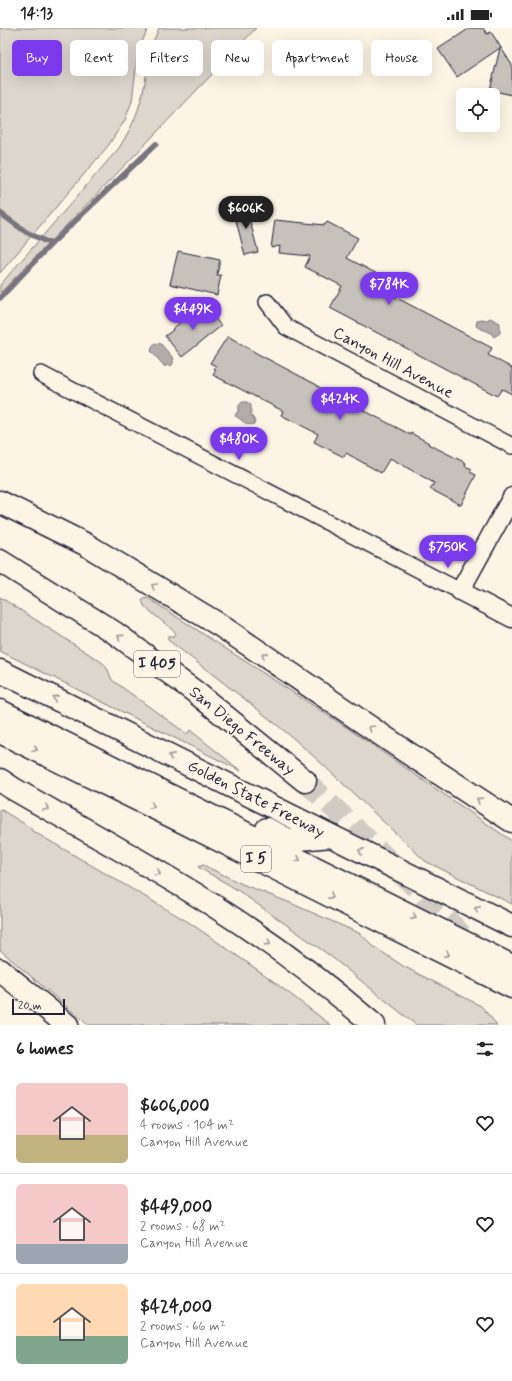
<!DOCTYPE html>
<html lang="en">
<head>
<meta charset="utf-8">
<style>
	body { margin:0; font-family:Mynerve,sans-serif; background:#f6f6f6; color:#222; height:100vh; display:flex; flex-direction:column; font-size:15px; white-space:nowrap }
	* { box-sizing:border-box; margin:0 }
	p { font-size:13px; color:#767676 }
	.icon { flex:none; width:22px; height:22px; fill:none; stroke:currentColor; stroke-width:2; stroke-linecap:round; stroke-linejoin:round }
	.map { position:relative; height:997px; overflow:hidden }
	.details { display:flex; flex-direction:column; background:#fff; flex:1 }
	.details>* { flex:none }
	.guide { position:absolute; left:12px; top:12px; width:488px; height:36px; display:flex; gap:8px }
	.controls { position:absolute; left:456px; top:60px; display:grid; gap:8px }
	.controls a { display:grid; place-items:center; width:44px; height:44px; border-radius:6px; background:#fff; box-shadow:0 4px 16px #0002; font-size:20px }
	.scale { position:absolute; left:12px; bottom:10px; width:53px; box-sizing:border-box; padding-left:4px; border:2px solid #22223b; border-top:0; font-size:11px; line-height:14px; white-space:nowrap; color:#22223b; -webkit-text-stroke:3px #fcf5e5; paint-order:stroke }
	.price { position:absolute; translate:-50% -34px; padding:0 9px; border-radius:14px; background:#7c3aed; color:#fff; font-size:13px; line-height:26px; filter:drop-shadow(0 1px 2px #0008) }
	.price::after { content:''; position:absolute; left:50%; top:24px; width:12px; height:9px; margin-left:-6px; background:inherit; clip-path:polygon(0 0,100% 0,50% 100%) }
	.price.current { background:#222; color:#fff }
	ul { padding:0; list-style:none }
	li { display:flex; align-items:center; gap:12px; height:100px; padding:0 16px }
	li+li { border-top:1px solid #e0e0e0 }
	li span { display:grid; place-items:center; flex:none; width:112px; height:80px; border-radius:6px; color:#555 }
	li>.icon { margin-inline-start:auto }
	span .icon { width:48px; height:48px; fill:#fffc; stroke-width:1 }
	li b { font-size:17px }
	h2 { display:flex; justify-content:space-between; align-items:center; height:48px; padding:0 16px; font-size:17px }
	.pill { padding:0 14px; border-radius:6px; background:#fff; box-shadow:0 4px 16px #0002; font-size:14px; line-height:36px }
	.pill.current { background:#7c3aed; color:#fff }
	.status { display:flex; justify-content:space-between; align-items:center; height:28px; padding:0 20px; background:#fff; direction:ltr }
	.status svg { height:11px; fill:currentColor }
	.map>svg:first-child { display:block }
	.green { fill:#dcd6cc; stroke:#7f7c84 }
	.water { fill:#b2adab; stroke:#78757e }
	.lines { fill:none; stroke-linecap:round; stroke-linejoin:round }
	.stream { stroke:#78757e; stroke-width:5.5 }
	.building { fill:#c6c1bb; stroke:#22223b }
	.motorway-tunnel { stroke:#d0cbc3; stroke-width:22; stroke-dasharray:22 11; stroke-linecap:butt }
	.minor-casing { stroke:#22223b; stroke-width:18 }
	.tertiary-casing { stroke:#22223b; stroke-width:21 }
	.motorway-casing { stroke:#22223b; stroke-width:25 }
	.minor { stroke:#fcf5e5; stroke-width:15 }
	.tertiary { stroke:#fcf5e5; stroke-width:18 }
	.motorway { stroke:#fcf5e5; stroke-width:22 }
	.oneway { stroke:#9a9698 }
	.labels { text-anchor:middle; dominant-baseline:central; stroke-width:3.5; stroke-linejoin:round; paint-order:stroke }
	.shield { fill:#fcf5e5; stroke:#63616e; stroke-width:1 }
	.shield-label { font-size:15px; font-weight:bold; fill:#22223b }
	.street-label { font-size:16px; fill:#22223b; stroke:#fcf5e5 }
</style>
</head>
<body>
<div class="status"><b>14:13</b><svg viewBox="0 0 49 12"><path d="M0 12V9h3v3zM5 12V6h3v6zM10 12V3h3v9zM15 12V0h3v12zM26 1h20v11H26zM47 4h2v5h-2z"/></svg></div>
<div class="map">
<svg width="512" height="997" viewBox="0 0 512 997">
	<rect width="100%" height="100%" fill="#fcf5e5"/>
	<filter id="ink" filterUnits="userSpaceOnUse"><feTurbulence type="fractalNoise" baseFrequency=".025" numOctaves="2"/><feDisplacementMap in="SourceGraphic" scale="8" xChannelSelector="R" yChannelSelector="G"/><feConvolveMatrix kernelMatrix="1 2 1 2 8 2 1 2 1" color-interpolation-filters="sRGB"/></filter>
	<g filter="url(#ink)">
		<!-- green -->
		<g class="green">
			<path d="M0 0H148L142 14 137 32 132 73 125 92 108 118 0 245Z"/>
			<path d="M159 0H256L135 127 0 265V257L119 120C128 105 135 93 140 75 148 50 147 24 159 0Z"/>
			<path d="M0 569 103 635 108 642 112 652 187 706 190 702 241 743 0 623Z"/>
			<path d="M148 570 343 697 512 813V876L425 833 320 734 293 710 251 676 168 612V608H174L176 606 175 604 145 579 142 573 144 571Z"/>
			<path d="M0 781 31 800V802L190 895 265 947 331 997H88L0 922Z"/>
			<path d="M203 837 242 856 288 874 361 906 373 918 403 938 481 978 497 997H416L329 927 236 861 198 839Z"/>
		</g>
		<!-- water -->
		<g class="water">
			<path d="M490 290 500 295V305L494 309C489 301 482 303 476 298L477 293 480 291 487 292Z"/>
			<path d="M156 315 159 316 160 315 174 331 173 332V336L171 338 166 337 165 339 151 323 153 317Z"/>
			<path d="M243 374H247L251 377V387L255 393 254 396C246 399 242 391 235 388L237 384 239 383C238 378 239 376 243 374Z"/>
		</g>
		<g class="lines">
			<!-- stream -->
			<g class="stream">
				<path d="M0 185 26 204 51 216"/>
				<path d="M0 270 51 216 156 116"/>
			</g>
		</g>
		<!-- building -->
		<g class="building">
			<path d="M470 0H483L487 6 491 4 512 37V67L490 62 500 20 457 49 438 21Z"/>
			<path d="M246 177 258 224 245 227 233 181Z"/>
			<path d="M275 192 325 197 327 194 358 210 347 230 385 250 380 261 492 320 488 327 512 340V366L502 361 497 368 330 280 342 258 305 239 310 228 279 225 280 218 271 220Z"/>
			<path d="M178 223 220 232 217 247H221L217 267 170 256Z"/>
			<path d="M204 276 221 298 182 329 165 308 173 302 172 301Z"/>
			<path d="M228 308 258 326 317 357V358L411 407V405L429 415 428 416 466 435 465 438 472 441 470 444 476 447 461 477 430 461 434 455 390 430 381 445 346 425 344 429 314 414 318 406 281 387 283 383 213 347 216 342 214 341 216 338 210 335Z"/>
		</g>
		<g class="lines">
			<!-- motorway-tunnel -->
			<path class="motorway-tunnel" d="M305 753C362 806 417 859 470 916"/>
			<defs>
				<g id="minor">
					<path d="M267 274 286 299 512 418"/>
					<path d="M41 346 460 563"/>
				</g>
				<path id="tertiary" d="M512 469 460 563 512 590"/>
				<g id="motorway">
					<path d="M0 474 85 516 218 596 408 725 512 793"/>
					<path d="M0 533 115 605 194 663 305 753"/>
					<path d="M0 643 512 898"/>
					<path d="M0 683 512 938"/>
					<path d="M0 704 179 792 512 959"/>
					<path d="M0 752 12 760C78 798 146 835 211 876 268 912 323 953 374 997"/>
					<path d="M267 801 289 812 331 808"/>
					<path d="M0 942 67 997"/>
				</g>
			</defs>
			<!-- minor casing -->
			<use href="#minor" class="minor-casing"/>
			<!-- tertiary casing -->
			<use href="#tertiary" class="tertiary-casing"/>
			<!-- motorway casing -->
			<use href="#motorway" class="motorway-casing"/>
			<!-- minor -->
			<use href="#minor" class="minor"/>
			<!-- tertiary -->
			<use href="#tertiary" class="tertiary"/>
			<!-- motorway -->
			<use href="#motorway" class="motorway"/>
		</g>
		<!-- one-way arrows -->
		<defs><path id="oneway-chevron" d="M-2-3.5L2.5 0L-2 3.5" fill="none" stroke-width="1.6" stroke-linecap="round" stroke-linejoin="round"/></defs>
		<g class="oneway">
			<use href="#oneway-chevron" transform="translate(154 558) rotate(-149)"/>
			<use href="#oneway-chevron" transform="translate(120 609) rotate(-144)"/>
			<use href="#oneway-chevron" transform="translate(264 627) rotate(-146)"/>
			<use href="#oneway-chevron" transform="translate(55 670) rotate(-153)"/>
			<use href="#oneway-chevron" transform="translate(371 700) rotate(-145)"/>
			<use href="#oneway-chevron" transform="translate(35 721) rotate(26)"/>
			<use href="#oneway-chevron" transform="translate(171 728) rotate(-153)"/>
			<use href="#oneway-chevron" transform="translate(479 772) rotate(-147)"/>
			<use href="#oneway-chevron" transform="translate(152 778) rotate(26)"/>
			<use href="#oneway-chevron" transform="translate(46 780) rotate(30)"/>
			<use href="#oneway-chevron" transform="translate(361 823) rotate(-154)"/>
			<use href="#oneway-chevron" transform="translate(298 831) rotate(26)"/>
			<use href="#oneway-chevron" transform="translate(158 845) rotate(31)"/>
			<use href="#oneway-chevron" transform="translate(331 868) rotate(27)"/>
			<use href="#oneway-chevron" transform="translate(477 881) rotate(-154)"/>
			<use href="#oneway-chevron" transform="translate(414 889) rotate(26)"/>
			<use href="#oneway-chevron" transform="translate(268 915) rotate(34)"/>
			<use href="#oneway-chevron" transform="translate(447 926) rotate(26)"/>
		</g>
	</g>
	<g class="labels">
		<!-- shield labels -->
		<g class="shield">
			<rect x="134" y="623" width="46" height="26" rx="3"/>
			<rect x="241" y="818" width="30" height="26" rx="3"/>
		</g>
		<g class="shield-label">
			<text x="157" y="636">I 405</text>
			<text x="256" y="831">I 5</text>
		</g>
		<!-- street labels -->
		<g class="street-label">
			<text transform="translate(393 335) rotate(28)">Canyon Hill Avenue</text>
			<text transform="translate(242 703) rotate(39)">San Diego Freeway</text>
			<text transform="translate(256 771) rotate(27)">Golden State Freeway</text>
		</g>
	</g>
</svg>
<div class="controls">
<a><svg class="icon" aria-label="locate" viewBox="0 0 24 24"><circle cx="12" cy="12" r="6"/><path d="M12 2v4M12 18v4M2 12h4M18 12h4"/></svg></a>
</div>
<div class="scale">20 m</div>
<b class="price current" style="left:246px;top:202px">$606K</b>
<b class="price" style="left:389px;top:278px">$784K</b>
<b class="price" style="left:193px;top:303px">$449K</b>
<b class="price" style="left:340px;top:393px">$424K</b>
<b class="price" style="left:239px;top:433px">$480K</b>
<b class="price" style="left:448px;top:541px">$750K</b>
<div class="guide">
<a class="pill current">Buy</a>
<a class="pill">Rent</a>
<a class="pill">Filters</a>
<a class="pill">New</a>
<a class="pill">Apartment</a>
<a class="pill">House</a>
</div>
</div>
<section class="details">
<h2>6 homes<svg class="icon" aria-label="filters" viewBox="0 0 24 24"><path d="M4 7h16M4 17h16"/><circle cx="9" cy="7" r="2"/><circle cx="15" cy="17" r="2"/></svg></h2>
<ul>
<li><span style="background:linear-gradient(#f6c9c9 65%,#c2b280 0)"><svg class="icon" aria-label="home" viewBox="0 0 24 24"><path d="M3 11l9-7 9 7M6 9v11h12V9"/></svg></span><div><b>$606,000</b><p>4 rooms · 104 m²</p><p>Canyon Hill Avenue</p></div><svg class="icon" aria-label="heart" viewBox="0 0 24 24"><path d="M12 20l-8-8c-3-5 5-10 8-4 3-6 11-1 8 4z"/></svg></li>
<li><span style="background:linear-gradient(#f6c9c9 75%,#9aa5b1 0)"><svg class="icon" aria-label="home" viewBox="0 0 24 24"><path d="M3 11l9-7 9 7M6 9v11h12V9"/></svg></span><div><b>$449,000</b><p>2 rooms · 68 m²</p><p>Canyon Hill Avenue</p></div><svg class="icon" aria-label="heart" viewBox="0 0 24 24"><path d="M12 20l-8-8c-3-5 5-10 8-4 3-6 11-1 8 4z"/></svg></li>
<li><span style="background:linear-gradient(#ffd9b3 65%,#7fa58c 0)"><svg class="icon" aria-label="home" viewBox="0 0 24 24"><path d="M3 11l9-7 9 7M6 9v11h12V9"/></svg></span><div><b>$424,000</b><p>2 rooms · 66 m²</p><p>Canyon Hill Avenue</p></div><svg class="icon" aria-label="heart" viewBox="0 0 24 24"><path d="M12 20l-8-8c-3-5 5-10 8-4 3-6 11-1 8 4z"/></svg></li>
</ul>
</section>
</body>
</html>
